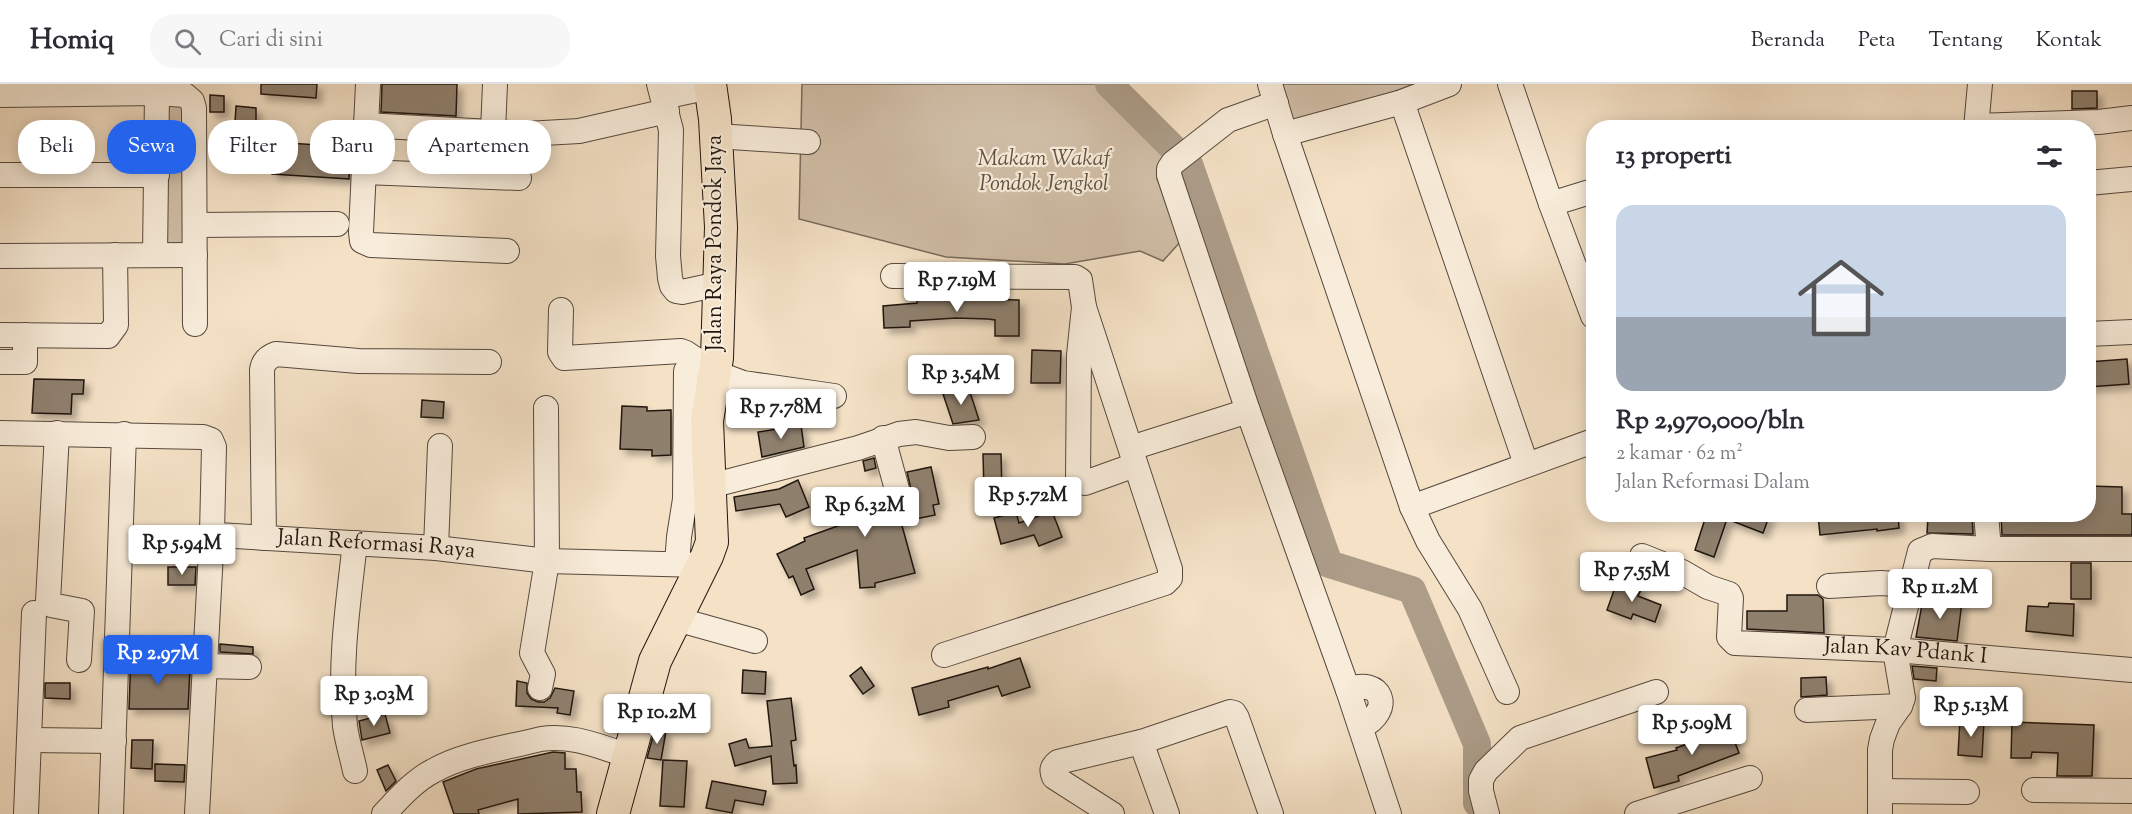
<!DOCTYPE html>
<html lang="id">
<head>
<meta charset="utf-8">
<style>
	body { margin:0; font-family:"Sorts Mill Goudy",serif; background:#f7f7f7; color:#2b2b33; height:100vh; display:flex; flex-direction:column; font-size:22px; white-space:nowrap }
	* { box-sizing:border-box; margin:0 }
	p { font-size:20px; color:#7c7c81 }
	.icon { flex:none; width:33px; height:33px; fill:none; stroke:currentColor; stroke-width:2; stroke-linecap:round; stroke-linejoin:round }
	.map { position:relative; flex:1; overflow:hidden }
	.drawer { position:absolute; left:1586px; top:36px; width:510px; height:402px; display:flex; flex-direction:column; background:#fff; border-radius:24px; box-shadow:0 3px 15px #0003 }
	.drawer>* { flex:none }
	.top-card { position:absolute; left:18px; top:36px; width:570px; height:54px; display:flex; gap:12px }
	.price { position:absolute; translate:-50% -51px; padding:0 14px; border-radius:6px; background:#fff; color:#222; font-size:20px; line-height:39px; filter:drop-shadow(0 2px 3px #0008) }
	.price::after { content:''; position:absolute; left:50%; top:36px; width:18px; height:14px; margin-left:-9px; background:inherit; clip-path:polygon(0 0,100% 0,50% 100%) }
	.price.active { background:#2563eb; color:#fff }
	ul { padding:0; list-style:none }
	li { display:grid; align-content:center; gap:12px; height:318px; padding:0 30px }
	li span { display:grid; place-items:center; height:186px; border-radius:18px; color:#555 }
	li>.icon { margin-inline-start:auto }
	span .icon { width:108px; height:108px; fill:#fffc; stroke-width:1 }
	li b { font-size:26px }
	h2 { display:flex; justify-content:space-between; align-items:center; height:72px; padding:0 30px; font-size:26px }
	.chip { padding:0 21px; border-radius:24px; background:#fff; box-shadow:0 3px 15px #0003; font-size:21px; line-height:54px }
	.chip.active { background:#2563eb; color:#fff }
	header { display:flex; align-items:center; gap:36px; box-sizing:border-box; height:84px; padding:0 30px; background:#fff; border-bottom:2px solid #e1e1e2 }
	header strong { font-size:28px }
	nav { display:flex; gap:33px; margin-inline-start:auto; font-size:21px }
	.search { width:420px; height:54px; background:#f7f7f7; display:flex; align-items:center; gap:15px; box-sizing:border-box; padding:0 21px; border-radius:24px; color:#7c7c81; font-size:22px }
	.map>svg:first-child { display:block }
	.green { fill:#d0bea7; stroke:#786a5b; stroke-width:1.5 }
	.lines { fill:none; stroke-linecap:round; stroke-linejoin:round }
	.river { stroke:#ac9c88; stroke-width:28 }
	.building { fill:#8f806e; stroke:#21160f; stroke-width:1.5; filter:url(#shadow) }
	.minor-casing { stroke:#56493d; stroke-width:26 }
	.major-casing { stroke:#21160f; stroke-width:34 }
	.minor { stroke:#f8ecda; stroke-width:24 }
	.major { stroke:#f4e1c6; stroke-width:32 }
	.labels { text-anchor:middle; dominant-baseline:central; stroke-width:4.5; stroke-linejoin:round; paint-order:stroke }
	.park-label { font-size:22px; font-style:italic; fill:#5e5144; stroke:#f8ecda }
	.street-label { font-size:22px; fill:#21160f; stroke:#f8ecda }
</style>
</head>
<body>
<header>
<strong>Homiq</strong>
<div class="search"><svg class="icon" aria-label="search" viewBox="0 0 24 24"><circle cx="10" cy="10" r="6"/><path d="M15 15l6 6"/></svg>Cari di sini</div>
<nav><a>Beranda</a><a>Peta</a><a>Tentang</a><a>Kontak</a></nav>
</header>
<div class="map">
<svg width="2132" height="730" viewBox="0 0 2132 730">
	<defs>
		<filter id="shadow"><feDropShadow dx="5.5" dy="5.5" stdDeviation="3" flood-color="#0004"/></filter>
	</defs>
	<rect width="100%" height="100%" fill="#f4e1c6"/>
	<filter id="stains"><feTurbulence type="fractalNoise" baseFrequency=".00333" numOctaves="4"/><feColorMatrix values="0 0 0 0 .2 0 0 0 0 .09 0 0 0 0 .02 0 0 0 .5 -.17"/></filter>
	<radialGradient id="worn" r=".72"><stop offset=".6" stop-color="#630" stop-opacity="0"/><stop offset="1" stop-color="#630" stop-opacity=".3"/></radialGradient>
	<!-- green -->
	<g class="green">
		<path d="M802 0H1112L1177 57 1157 94 1181 157 1163 177 1140 167 1065 180 946 173 799 135Z"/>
		<path d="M1270 0H1414L1285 50Z"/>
		<path d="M167 18H188V163H168L164 157Z"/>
	</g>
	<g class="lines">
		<!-- river -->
		<path class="river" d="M1109 0 1189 80 1329 480 1412 506 1477 660V719"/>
	</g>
	<!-- building -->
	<g class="building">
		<path d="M261 0H317L316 14 261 10Z"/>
		<path d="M382 0H457L456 32 381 28Z"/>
		<path d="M2072 7H2097V24L2072 25Z"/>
		<path d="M210 11 224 12V28H210Z"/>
		<path d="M236 22 256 24V39L235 38Z"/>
		<path d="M318 50 351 52 349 95 272 90 274 58 318 61Z"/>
		<path d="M943 213V214L1019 216V252H995V236L988 235 956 234 910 237V243L884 244 883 222 917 219V215Z"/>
		<path d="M1032 266 1061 267 1060 299H1031Z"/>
		<path d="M2127 275 2129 300 2088 303V278Z"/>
		<path d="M34 295 84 296 83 310H72L71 330 32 329Z"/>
		<path d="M968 302 979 336 953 340 943 310Z"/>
		<path d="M422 316 444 318 443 334 421 333Z"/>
		<path d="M622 322 647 323V327L671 326V371L652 372V366L620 365Z"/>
		<path d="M801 341 804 363 762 373 758 348Z"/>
		<path d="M983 370H1001L1002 408 984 409Z"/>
		<path d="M874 374 876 384 865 387 863 377Z"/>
		<path d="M931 383 939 420 933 421 935 431 901 438 915 489 875 499V503L860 504 857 466 806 485 814 505 801 511 793 492 789 494 777 470 805 457 804 454 846 439 842 420 866 415 867 417 884 413 891 430 898 434H905L911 430 915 423 907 388Z"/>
		<path d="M798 396 809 423 786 433 780 420 736 427 734 413 779 405Z"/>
		<path d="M2088 402 2122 403V430H2132V451H2002L2001 432 2088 431Z"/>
		<path d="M1052 427 1062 453 1039 462 1034 451 1001 460 994 434 1016 428 1019 439Z"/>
		<path d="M1711 430H1770L1763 449 1727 435 1714 473 1695 466 1705 435 1709 436Z"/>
		<path d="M1818 430H1898L1899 444 1877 447V445L1820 451Z"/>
		<path d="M1938 430H1972L1973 450 1927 449 1928 433H1938Z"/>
		<rect x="2071" y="479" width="20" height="36"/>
		<path d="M168 483H196L195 501H168Z"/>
		<path d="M1618 495 1642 504 1638 512 1661 521 1655 538 1633 530 1631 535 1607 526Z"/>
		<path d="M1787 511H1818L1823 515 1824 549 1747 545V527H1787Z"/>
		<path d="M1923 515 1962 518 1957 557 1916 553Z"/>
		<path d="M2049 519 2074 520 2073 552 2026 547 2028 522 2048 523Z"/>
		<path d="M220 560 253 563V570L220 568Z"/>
		<path d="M131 570H151L150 583 190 584 188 625H129Z"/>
		<path d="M1020 574 1030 603 1002 612 998 602 948 617 949 623 919 631 912 604 988 583V585Z"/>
		<path d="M1912 582 1937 584 1936 597 1914 595Z"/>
		<path d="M861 583 874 602 863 610 850 592Z"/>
		<path d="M743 586 766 588 765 610 742 609Z"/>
		<path d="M1826 593 1827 611 1801 613V594Z"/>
		<path d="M517 597 527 599V609L531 615 538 618H544L550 614 555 604 574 607 570 631 557 629 558 624 516 622Z"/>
		<path d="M45 599H70V615L45 614Z"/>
		<path d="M1978 604H1999L1998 630H1977Z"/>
		<path d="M791 614 796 656 791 657 794 682 796 681 797 699 773 700 771 672 735 682 729 660 746 655 749 664 772 662 767 617Z"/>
		<path d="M385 630 390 649 362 656 359 637Z"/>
		<path d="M1960 635 1984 637 1982 673 1958 671Z"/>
		<path d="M2012 638 2094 641 2092 692H2057L2058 669 2032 668 2031 674H2011Z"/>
		<path d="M1728 640 1739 669 1678 692 1679 697 1654 704 1646 674 1677 666 1676 664 1698 656 1696 652Z"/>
		<path d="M655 645 666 647 661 676 647 674Z"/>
		<path d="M132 656H153L152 685 131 684Z"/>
		<path d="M553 668 565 669V685H576L577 708H581L582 728 518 730V715L478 726 479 730H454L443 698 476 685Z"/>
		<path d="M663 676 687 677 684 723 660 722Z"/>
		<path d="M155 680 185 681 184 698 155 697Z"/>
		<path d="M388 681 396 697 386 707 377 686Z"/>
		<path d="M712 697 766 707 763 721 735 716 732 729 706 724Z"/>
	</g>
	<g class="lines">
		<defs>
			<g id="minor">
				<path d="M368 0 361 148 362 157 371 161 507 167"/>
				<path d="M659 0 671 46 668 172 670 194 672 202 676 207 682 208 719 200"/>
				<path d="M1270 0 1285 50 1412 423 1428 457 1470 525 1507 608"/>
				<path d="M1510 0 1551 120 1593 232"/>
				<path d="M0 11 157 9 185 11 192 17 194 24 195 240"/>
				<path d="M663 13 710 3"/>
				<path d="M1402 18 1526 380"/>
				<path d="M1276 19 1228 36 1173 79 1169 85V91L1248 327 1348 606 1389 730"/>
				<path d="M365 41 526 50 579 47 667 27"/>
				<path d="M1976 42 2099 38 2132 34"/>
				<path d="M1976 44 1980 0"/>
				<path d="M493 47 495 0"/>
				<path d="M1285 50 1402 18 1449 0"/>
				<path d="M716 52 808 58"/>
				<path d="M364 88 519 94"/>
				<path d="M0 91H157"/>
				<path d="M2088 99 2132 95"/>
				<path d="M1551 120 1593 107"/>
				<path d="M195 141 337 140"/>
				<path d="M155 171 157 9"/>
				<path d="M0 172 195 171"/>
				<path d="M893 192 1075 193 1080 196 1084 223 1079 271 1078 396 1085 399 1135 381"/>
				<path d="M561 226 560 268 564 274 681 267 686 269 716 289 743 299 834 312"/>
				<path d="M2088 250 2132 248"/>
				<path d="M0 251 108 252 116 241 115 171"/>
				<path d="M0 278H25V251"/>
				<path d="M0 349 203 353 211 356 214 363 212 449 197 730"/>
				<path d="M57 349 48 517 51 521 82 527 79 576"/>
				<path d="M883 354 901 420"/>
				<path d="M1131 364 1248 327"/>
				<path d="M710 402 858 364 899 350 916 348 949 354 973 353"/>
				<path d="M1412 423 1593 357"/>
				<path d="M1986 430 1989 465"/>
				<path id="s1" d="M212 449 217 451 436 464 547 477 701 481"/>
				<path d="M264 454 262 286C263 278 268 273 276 270L358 277 489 278"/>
				<path d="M355 459C348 520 339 580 345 642 347 657 352 672 355 687"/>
				<path d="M436 464 440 362"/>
				<path id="s2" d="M1642 472 1682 488 1708 503 1729 510 1731 514 1729 553 1735 559 1895 566 2132 586"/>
				<path d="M677 480 679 453 685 415 686 287 695 275"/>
				<path d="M1829 502 1881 499 1911 501"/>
				<path d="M676 535 755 557"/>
				<path d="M944 571 1165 499 1170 494V485L1084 223"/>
				<path d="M204 582 249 583"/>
				<path d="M540 604 543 590 532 569 547 477 546 324"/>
				<path d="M1348 606C1381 592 1395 626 1361 643"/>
				<path d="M1807 626 1900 622"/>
				<path d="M30 656 114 657"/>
				<path d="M1141 658 1167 730"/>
				<path d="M2034 706 2132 707"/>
				<path d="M1880 707 1967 708"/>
				<path d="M26 730 34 529"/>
				<path d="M111 730 124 350"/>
				<path d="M384 730C399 714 414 697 433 687 465 669 506 664 541 655 572 650 600 663 629 672"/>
				<path d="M1112 730 1054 693C1051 686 1052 683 1058 678L1141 658 1230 628 1234 629 1237 634 1271 730"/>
				<path d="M1487 730 1481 707V696L1486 687 1520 654 1656 608"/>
				<path d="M1637 730 1750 694"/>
				<path d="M1880 730V666L1882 655 1888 639 1900 622 1903 614 1895 566 1920 467 1932 462 1989 465H2132"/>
			</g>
			<path id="major" d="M613 730 655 577 707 472 712 458 707 337 717 274 721 143 715 35 710 0"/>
		</defs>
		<!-- minor casing -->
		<use href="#minor" class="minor-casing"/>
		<!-- major casing -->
		<use href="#major" class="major-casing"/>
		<!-- minor -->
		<use href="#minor" class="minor"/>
		<!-- major -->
		<use href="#major" class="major"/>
	</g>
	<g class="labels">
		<!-- park labels -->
		<g class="park-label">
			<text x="1044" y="76">Makam Wakaf<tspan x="1044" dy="25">Pondok Jengkol</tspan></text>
		</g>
		<!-- street labels -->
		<g class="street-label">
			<text transform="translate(716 159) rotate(-90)">Jalan Raya Pondok Jaya</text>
			<text stroke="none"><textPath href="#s1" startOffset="165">Jalan Reformasi Raya</textPath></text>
			<text stroke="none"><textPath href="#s2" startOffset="318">Jalan Kav Pdank I</textPath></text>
		</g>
	</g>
	<rect width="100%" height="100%" filter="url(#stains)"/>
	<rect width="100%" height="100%" fill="url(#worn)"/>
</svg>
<b class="price" style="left:957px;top:229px">Rp 7.19M</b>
<b class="price" style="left:961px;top:322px">Rp 3.54M</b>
<b class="price" style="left:781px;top:356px">Rp 7.78M</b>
<b class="price" style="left:1028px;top:444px">Rp 5.72M</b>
<b class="price" style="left:865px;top:454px">Rp 6.32M</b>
<b class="price" style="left:182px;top:492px">Rp 5.94M</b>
<b class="price" style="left:1632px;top:519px">Rp 7.55M</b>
<b class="price" style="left:1940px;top:536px">Rp 11.2M</b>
<b class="price active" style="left:158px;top:602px">Rp 2.97M</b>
<b class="price" style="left:374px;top:643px">Rp 3.03M</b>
<b class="price" style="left:1971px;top:654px">Rp 5.13M</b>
<b class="price" style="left:657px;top:661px">Rp 10.2M</b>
<b class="price" style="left:1692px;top:672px">Rp 5.09M</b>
<div class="top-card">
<a class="chip">Beli</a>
<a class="chip active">Sewa</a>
<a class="chip">Filter</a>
<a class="chip">Baru</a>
<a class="chip">Apartemen</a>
</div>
<section class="drawer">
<h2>13 properti<svg class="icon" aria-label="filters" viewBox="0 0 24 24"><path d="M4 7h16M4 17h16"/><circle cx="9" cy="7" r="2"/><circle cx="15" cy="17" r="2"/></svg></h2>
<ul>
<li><span style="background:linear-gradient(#c9d6e8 60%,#9aa5b1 0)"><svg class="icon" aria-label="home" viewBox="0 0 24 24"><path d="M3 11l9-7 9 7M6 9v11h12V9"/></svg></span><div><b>Rp 2,970,000/bln</b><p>2 kamar · 62 m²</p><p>Jalan Reformasi Dalam</p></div></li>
</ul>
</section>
</div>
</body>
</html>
